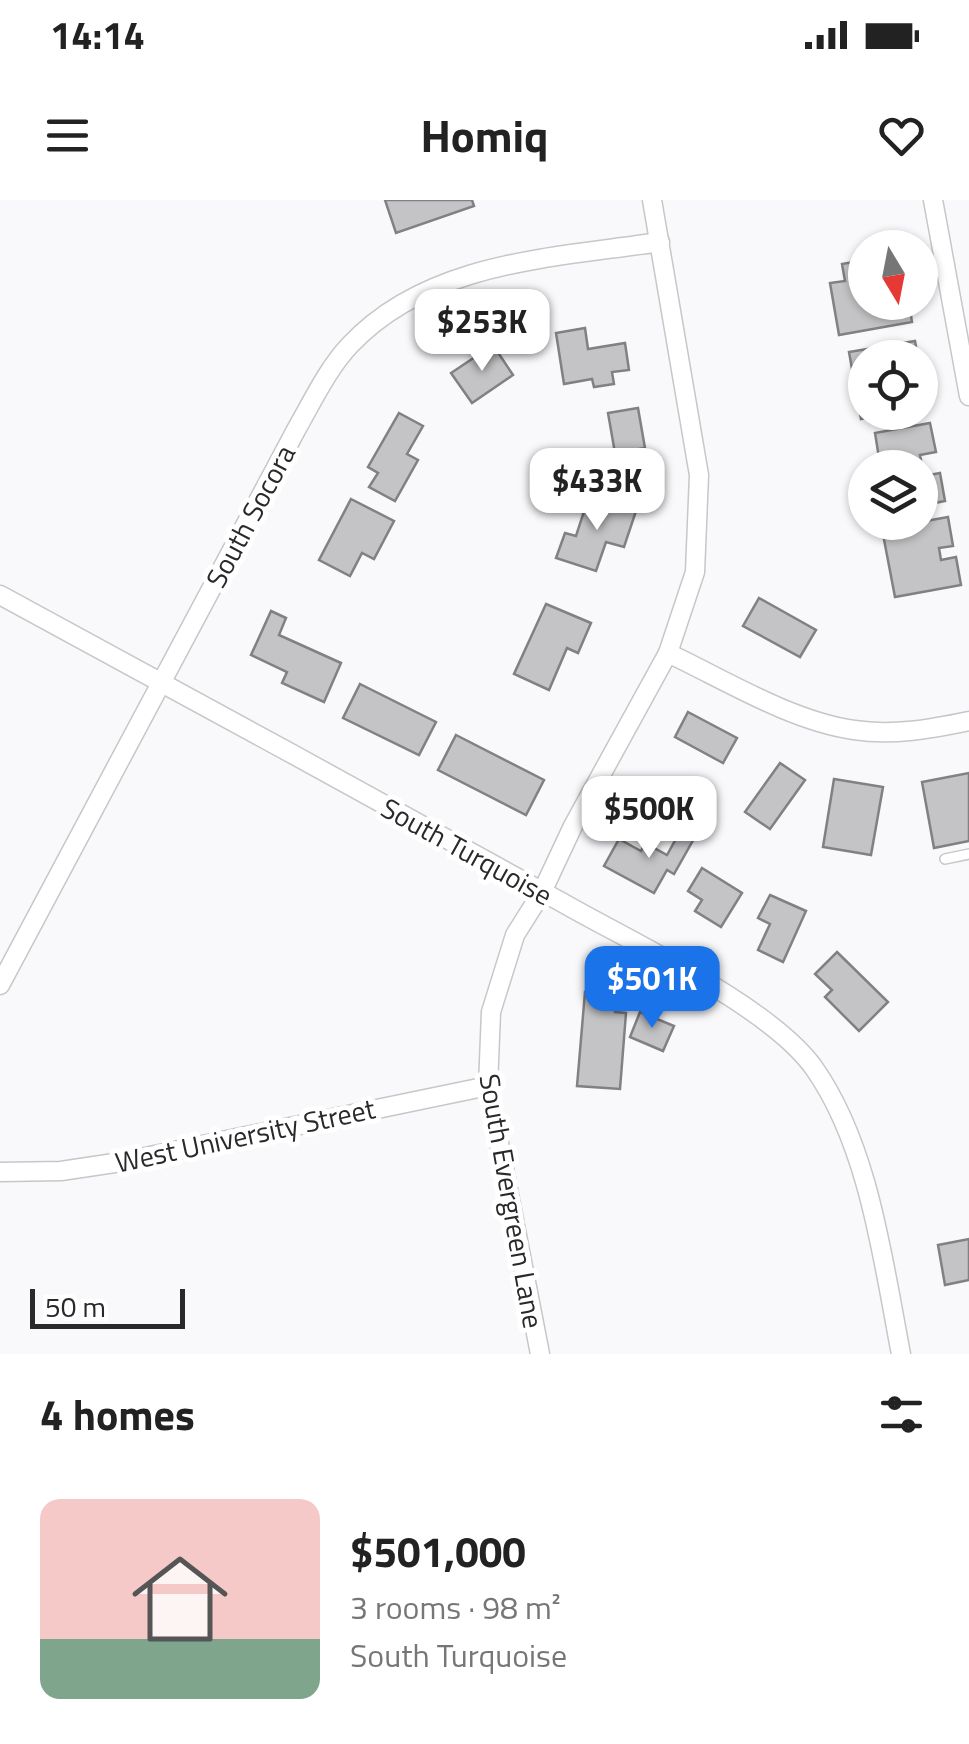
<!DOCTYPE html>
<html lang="en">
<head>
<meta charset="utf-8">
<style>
	body { margin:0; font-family:"Titillium Web",sans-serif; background:#f2f2f2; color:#222; height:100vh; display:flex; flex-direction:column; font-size:38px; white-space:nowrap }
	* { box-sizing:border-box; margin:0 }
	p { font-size:32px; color:#767676 }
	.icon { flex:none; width:55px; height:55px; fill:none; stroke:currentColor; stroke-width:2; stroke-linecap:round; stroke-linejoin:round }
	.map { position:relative; height:1154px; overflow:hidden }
	.side { display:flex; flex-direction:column; background:#fff; flex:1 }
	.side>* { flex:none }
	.needle { width:65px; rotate:170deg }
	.fabs { position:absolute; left:848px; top:30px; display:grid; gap:20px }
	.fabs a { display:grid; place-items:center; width:90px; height:90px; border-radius:50%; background:#fff; box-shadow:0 2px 8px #0004; font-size:50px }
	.scale { position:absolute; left:30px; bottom:25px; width:155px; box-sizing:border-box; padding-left:10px; border:5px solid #29282a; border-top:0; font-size:28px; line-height:35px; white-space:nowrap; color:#29282a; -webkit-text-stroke:8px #fff; paint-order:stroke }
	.price { position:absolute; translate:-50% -85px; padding:0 22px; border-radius:20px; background:#fff; color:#222; font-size:32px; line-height:65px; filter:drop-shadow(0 2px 5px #0008) }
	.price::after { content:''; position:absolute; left:50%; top:60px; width:30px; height:22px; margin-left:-15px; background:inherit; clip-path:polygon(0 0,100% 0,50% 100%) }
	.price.current { background:#1a73e8; color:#fff }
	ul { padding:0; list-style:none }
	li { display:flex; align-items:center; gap:30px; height:250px; padding:0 40px }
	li+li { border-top:2px solid #e0e0e0 }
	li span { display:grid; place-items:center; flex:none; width:280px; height:200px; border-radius:20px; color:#555 }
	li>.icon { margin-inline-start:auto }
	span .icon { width:120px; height:120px; fill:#fffc; stroke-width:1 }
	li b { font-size:42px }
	h2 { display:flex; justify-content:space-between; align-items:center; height:120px; padding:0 40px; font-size:42px }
	.status { display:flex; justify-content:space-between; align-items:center; height:70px; padding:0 50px; background:#fff; direction:ltr }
	.status svg { height:28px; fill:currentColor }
	header { display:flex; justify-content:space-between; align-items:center; height:130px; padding:0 40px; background:#fff; font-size:45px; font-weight:700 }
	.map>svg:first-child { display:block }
	.building { fill:#c4c4c7; stroke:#818083; stroke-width:2.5 }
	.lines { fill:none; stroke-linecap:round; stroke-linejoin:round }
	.lane-casing { stroke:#c7c7ca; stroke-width:12 }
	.street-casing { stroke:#c7c7ca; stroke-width:21 }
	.lane { stroke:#fff; stroke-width:9 }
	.street { stroke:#fff; stroke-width:18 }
	.labels { text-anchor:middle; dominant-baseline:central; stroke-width:10; stroke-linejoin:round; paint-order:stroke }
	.street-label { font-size:28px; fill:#29282a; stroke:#fff }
</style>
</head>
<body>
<div class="status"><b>14:14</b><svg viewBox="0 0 49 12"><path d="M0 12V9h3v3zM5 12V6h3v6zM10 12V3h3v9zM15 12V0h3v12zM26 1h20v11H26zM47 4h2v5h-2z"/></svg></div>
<header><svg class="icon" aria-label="menu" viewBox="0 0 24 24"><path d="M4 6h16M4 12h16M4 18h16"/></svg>Homiq<svg class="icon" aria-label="heart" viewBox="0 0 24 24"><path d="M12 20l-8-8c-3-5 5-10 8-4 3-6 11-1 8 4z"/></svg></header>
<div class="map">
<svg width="969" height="1154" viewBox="0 0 969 1154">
	<rect width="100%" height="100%" fill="#f9f8fb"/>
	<!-- building -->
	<g class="building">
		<path d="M385 0H472L474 6 396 33Z"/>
		<path d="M865 60V102H909L912 122 839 135 830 83 845 81 842 64Z"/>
		<path d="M585 128 588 149 625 143 629 170 612 172 614 184 594 187 592 179 564 184 556 133Z"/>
		<path d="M915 141 918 158H865V212H898L861 219 849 152Z"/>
		<path d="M493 145 513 175 472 203 451 173Z"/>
		<path d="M638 208 645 248 615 253 608 213Z"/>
		<path d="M399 213 423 226 407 254 418 260 395 301 369 287 378 273 368 267Z"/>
		<path d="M930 223 936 252 920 255 924 276 940 273 945 301 920 306V268H893L892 262 880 264 875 233Z"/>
		<path d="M589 296 636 311 624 347 606 342 596 371 556 358 565 333 576 336Z"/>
		<path d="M351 299 394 321 374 359 362 353 350 376 319 360Z"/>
		<path d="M948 317 953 346 939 348 941 360 956 357 961 385 895 397 882 329Z"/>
		<path d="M759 398 816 430 800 457 743 426Z"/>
		<path d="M546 404 591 423 578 453 567 448 549 490 514 474Z"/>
		<path d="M271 411 286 418 279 435 341 463 324 502 282 483 287 472 251 455Z"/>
		<path d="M360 484 436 522 419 555 343 518Z"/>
		<path d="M688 512 737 538 723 563 675 537Z"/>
		<path d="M456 535 544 580 526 615 438 570Z"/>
		<path d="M780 563 805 580 770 629 745 612Z"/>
		<path d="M969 573V641L934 648 922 582Z"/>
		<path d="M834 579 883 587 871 655 823 647Z"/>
		<path d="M682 628 696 635 674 674 667 670 654 693 604 666 619 639 641 651 645 643 667 655Z"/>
		<path d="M702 668 742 693 721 727 695 711 702 700 688 691Z"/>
		<path d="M770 695 806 711 783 762 758 750 770 724 758 718Z"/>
		<path d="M837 752 888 802 859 831 825 797 832 790 815 774Z"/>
		<path d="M585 792 616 794 615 812 626 813 620 889 577 886Z"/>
		<path d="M640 812 674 826 663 851 630 837Z"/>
		<path d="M969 1039V1080L945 1085 938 1045Z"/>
	</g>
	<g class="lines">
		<defs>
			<path id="lane" d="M945 659 969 654"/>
			<g id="street">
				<path d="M933 0 969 196"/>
				<path d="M0 395C188 496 376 600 563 703 631 742 770 806 814 868 869 946 883 1061 901 1154"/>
				<path d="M668 453C725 480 791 521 854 530 893 536 931 529 969 521"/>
				<path d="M0 785 296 230C312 202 328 168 350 145 429 61 554 58 660 42"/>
				<path d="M0 972 61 971 121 962 488 886"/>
				<path d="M540 1154 488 886 491 812 515 735 542 692 573 626 668 453 695 372 699 275 652 0"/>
			</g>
		</defs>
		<!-- lane casing -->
		<use href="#lane" class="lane-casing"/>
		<!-- street casing -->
		<use href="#street" class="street-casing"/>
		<!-- lane -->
		<use href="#lane" class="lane"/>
		<!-- street -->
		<use href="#street" class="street"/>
	</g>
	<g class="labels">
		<!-- street labels -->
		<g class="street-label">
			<text transform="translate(250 316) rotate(-62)">South Socora</text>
			<text transform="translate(467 651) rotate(29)">South Turquoise</text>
			<text transform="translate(245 935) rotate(-12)">West University Street</text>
			<text transform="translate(512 1001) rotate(80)">South Evergreen Lane</text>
		</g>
	</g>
</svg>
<div class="fabs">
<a><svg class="needle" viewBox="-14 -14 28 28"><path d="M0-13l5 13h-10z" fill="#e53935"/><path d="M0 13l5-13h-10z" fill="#767676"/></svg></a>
<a><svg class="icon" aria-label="locate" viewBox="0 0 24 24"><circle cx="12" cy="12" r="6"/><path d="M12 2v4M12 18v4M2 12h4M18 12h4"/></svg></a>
<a><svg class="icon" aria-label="layers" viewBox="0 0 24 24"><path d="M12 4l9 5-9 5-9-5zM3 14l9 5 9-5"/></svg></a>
</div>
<div class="scale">50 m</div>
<b class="price" style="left:482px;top:174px">$253K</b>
<b class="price" style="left:597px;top:333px">$433K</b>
<b class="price" style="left:649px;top:661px">$500K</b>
<b class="price current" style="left:652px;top:831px">$501K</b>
</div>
<section class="side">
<h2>4 homes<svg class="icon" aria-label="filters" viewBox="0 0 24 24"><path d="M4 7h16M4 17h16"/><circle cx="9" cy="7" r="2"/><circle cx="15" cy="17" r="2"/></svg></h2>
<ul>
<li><span style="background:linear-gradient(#f6c9c9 70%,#7fa58c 0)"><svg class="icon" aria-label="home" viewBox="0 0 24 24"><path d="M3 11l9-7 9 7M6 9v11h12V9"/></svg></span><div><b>$501,000</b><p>3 rooms · 98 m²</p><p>South Turquoise</p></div></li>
</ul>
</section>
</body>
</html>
